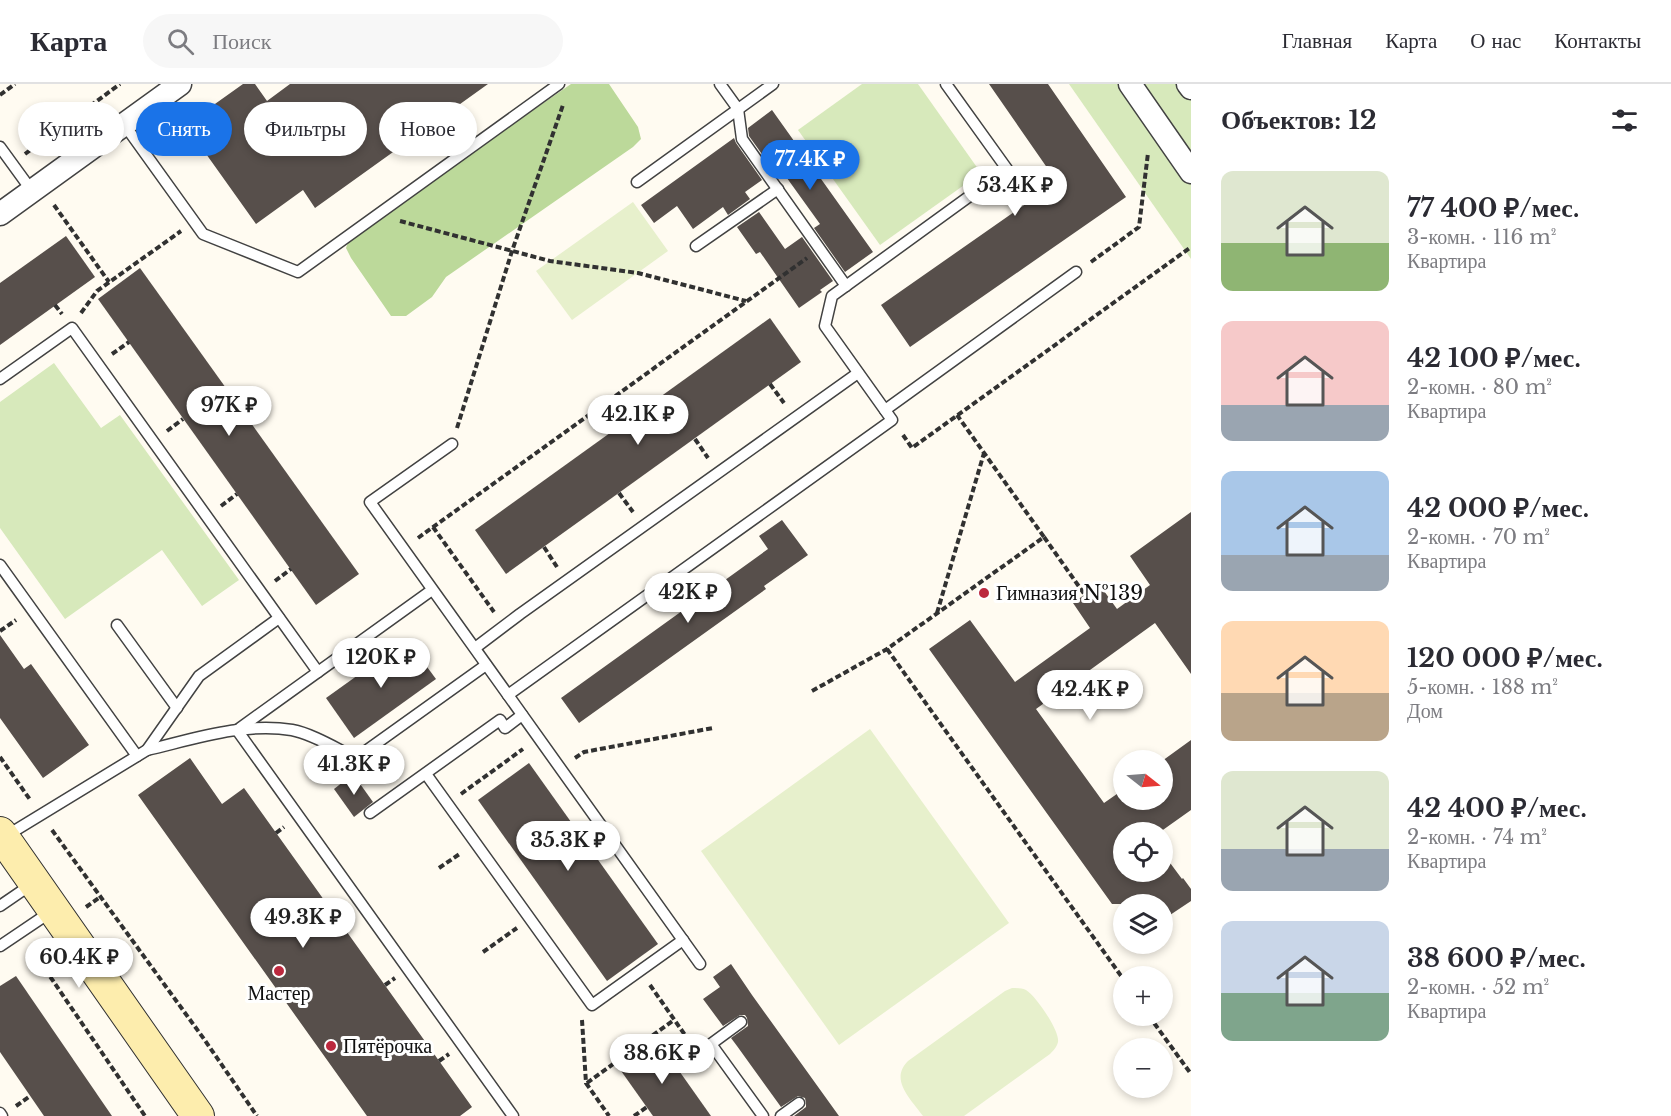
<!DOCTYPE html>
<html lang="ru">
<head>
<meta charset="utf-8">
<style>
	body { margin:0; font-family:"Libre Baskerville",serif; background:#f7f7f7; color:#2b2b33; height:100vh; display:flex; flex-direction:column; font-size:22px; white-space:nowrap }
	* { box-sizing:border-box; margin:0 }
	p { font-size:20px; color:#7c7c81 }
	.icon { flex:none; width:33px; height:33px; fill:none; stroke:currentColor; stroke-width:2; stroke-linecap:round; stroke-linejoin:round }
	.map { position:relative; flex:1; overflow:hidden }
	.drawer { display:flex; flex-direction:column; background:#fff; width:480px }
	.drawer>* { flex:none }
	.banner { position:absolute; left:18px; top:18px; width:570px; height:54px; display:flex; gap:12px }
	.needle { width:39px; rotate:107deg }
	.fabs { position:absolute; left:1113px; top:666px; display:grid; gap:12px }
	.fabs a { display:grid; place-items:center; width:60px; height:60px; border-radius:50%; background:#fff; box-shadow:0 3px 9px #0003; font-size:30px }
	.price { position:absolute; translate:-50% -51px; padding:0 14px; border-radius:21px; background:#fff; color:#222; font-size:20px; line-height:39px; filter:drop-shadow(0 2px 3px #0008) }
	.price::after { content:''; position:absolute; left:50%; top:36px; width:18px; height:14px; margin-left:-9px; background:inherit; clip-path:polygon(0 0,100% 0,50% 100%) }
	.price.active { background:#1a73e8; color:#fff }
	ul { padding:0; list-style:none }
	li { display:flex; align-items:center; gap:18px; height:150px; padding:0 30px }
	li span { display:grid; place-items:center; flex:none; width:168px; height:120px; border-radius:12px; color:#555 }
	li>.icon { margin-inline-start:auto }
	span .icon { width:72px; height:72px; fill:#fffc; stroke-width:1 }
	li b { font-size:26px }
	h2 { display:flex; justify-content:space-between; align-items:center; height:72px; padding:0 30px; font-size:26px }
	.pill { padding:0 21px; border-radius:27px; background:#fff; box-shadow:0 3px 9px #0003; font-size:21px; line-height:54px }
	.pill.active { background:#1a73e8; color:#fff }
	header { display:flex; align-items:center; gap:36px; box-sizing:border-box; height:84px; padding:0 30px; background:#fff; border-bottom:2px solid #e1e1e2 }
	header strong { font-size:28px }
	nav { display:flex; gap:33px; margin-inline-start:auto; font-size:21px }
	.search { width:420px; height:54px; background:#f7f7f7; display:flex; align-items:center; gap:15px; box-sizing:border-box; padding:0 21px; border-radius:33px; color:#7c7c81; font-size:22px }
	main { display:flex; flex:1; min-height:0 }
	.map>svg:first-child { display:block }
	.green { fill:#d7e9bb }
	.forest { fill:#bcd99a }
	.pitch { fill:#e7f0cc }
	.building { fill:#574f4b }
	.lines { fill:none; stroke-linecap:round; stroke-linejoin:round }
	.lane-casing { stroke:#424242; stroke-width:13 }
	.street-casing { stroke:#424242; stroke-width:25 }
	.secondary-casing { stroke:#313131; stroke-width:34 }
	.path { stroke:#313131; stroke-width:4; stroke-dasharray:6 3; stroke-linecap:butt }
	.lane { stroke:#fff; stroke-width:10 }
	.street { stroke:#fff; stroke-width:22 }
	.secondary { stroke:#fdedad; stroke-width:32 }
	.poi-dot { fill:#bc293e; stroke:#fff; stroke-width:2 }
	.labels { text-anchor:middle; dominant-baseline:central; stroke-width:6; stroke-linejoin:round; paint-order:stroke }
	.poi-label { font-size:20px; fill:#0f0f0f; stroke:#fff; text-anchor:start }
</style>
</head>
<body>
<header>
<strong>Карта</strong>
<div class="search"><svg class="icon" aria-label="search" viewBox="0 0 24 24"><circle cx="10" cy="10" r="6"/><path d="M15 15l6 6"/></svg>Поиск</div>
<nav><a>Главная</a><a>Карта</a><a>О нас</a><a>Контакты</a></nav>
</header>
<main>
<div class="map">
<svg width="1191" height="1032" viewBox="0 0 1191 1032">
	<rect width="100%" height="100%" fill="#fffbf1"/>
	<!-- green -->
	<g class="green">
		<path d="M862 0H918L981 89 880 161 798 46Z"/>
		<path d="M1069 0H1191V175Z"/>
		<path d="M54 279 101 344 120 331 239 496 202 522 162 466 65 535 0 444V318Z"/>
	</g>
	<!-- forest -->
	<path class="forest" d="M571 0H609L638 43 641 55 633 63 446 193 432 213 406 232H391L351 174 346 164 350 153Z"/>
	<!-- pitch -->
	<g class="pitch">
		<path d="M633 118 668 167 572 236 536 187Z"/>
		<path d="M870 645 1009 839 839 961 701 767Z"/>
		<path d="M1012 904C1017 904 1022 904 1026 906 1036 912 1060 947 1058 958 1057 963 1053 967 1050 970L964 1032H923C911 1015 889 996 908 977L1005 907Z"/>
	</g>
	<!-- building -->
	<g class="building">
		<path d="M243 0H255L267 17 290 0H488L315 124 303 106 256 140 199 60 197 61 184 42Z"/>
		<path d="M989 0H1048L1126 113 910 263 881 221 1057 98Z"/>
		<path d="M772 26 873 168 845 188 814 144 820 140 779 83 774 87 749 52 748 44Z"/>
		<path d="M734 54 736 59 762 96 745 108 750 115 728 131 723 123 693 145 677 122 654 139 641 121Z"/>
		<path d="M759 128 785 165 802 153 833 197 820 206 822 208 799 224 760 168 756 170 737 143Z"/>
		<path d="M66 152 95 193 0 261V199Z"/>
		<path d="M140 184 359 490 316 521 98 215Z"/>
		<path d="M770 234 801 278 506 490 475 446Z"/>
		<path d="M1191 428V590L1155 539 1036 625 1104 719 1124 705V716H1162V677L1191 656V726L1160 748H1124V788H1162V768L1182 795 1183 794 1191 805V817L1170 831 1162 820H1112L929 565 970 536 1015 598 1090 544 1073 519 1099 500 1117 525 1150 501 1130 472Z"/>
		<path d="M782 436 808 471 764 502 766 505 579 639 561 614 768 465 759 452Z"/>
		<path d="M0 551 24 585 31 580 89 661 43 694 0 634Z"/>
		<path d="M407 556 436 595 354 654 326 614Z"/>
		<path d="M190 674 222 720 244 704 472 1023 460 1032H367L138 711Z"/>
		<path d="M529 679 658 860 607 897 478 716Z"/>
		<path d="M353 690 373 718 354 733 334 705Z"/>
		<path d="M731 880 752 911 839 1032H794L806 1023V1019L805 1014 798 1012 781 1023 737 962 731 954 748 942 747 934 745 931H740L723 942 703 915 720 903 713 893Z"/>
		<path d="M16 892 112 1032H44L0 968V902Z"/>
		<path d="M658 957 711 1032H653L619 984Z"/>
	</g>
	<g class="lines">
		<defs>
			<g id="lane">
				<path d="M720 0 738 25 742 55 846 202"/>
				<path d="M124 40 203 150 298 188 559 0"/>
				<path d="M0 63 32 107"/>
				<path d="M637 98 773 0"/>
				<path d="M696 162 778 105"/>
				<path d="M0 295 72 244 318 588"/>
				<path d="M885 326 1076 188"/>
				<path d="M452 360 370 418 508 611 892 336 825 242 832 212 1007 85 946 0"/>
				<path d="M0 481 137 672"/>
				<path d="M117 541 177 624"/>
				<path d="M475 564 520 530 858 289"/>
				<path d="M508 611 700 880"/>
				<path d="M240 644 432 506"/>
				<path d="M237 646 513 1032"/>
				<path d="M147 666C194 655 244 638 292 646 313 650 337 665 356 674L486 581"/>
				<path d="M426 690 592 921 683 856"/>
				<path d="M370 729 500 636 505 644 522 631"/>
				<path d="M6 752 147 666 199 592 279 534"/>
				<path d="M0 822 32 800"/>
				<path d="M0 862 52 827"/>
				<path d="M741 938 711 960 763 1032"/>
				<path d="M0 1029 2 1032"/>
				<path d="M781 1032 799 1019"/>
			</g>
			<g id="street">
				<path d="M1130 0 1191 88"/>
				<path d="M1188 0 1191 4"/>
				<path d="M0 130 180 0"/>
			</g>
			<path id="secondary" d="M0 749 198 1032"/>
		</defs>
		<!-- lane casing -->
		<use href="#lane" class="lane-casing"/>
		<!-- street casing -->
		<use href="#street" class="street-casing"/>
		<!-- secondary casing -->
		<use href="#secondary" class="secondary-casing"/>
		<!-- path -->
		<g class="path">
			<path d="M0 11 15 0"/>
			<path d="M25 70 120 0"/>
			<path d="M54 121 109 198"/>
			<path d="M400 137 550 177 638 189 746 217"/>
			<path d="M1091 178 1139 143 1148 69"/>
			<path d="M55 221 62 230"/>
			<path d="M81 229 97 207 181 147"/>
			<path d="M112 270 129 258"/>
			<path d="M770 300 784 319"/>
			<path d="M457 344 512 167 563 21"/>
			<path d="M167 347 183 335"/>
			<path d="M903 351 912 364 1191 163"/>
			<path d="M695 355 708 374"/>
			<path d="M619 409 633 428"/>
			<path d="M221 422 237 410"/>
			<path d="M433 443 494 528"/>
			<path d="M1044 453 1085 511"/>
			<path d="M418 454 807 174"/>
			<path d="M544 463 557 483"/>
			<path d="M275 497 291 485"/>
			<path d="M937 529 984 369"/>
			<path d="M0 547 16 536"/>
			<path d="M887 565 1124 896"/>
			<path d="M812 607 887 565 1044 453 957 331"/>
			<path d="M0 673 31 717"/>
			<path d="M575 674 584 668 713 644"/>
			<path d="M461 710 523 665"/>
			<path d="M52 746 204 955 257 1032"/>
			<path d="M276 749 284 743"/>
			<path d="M439 784 461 769"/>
			<path d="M86 823 100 813"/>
			<path d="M330 825 338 819"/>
			<path d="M30 863 145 1032"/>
			<path d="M483 868 517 844"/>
			<path d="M385 901 395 894"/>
			<path d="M650 901 692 961"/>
			<path d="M1149 932 1191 990"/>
			<path d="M582 936 586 999 609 1032"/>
			<path d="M439 977 449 970"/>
			<path d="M587 999 674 936"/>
			<path d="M16 1022 30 1012"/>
			<path d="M634 1032 647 1023"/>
		</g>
		<!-- lane -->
		<use href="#lane" class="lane"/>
		<!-- street -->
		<use href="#street" class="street"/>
		<!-- secondary -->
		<use href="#secondary" class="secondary"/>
	</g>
	<!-- markers -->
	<g class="poi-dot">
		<circle cx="984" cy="509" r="6"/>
		<circle cx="279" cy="887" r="6"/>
		<circle cx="331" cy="962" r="6"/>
	</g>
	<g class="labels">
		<!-- poi labels -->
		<g class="poi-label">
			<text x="996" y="509">Гимназия №139</text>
			<text x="279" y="909" text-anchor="middle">Мастер</text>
			<text x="343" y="962">Пятёрочка</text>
		</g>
	</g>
</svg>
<div class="fabs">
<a><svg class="needle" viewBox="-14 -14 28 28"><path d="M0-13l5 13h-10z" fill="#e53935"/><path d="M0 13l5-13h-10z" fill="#7c7c81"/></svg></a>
<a><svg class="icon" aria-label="locate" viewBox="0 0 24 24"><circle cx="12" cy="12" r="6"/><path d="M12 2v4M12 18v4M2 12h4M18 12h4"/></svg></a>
<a><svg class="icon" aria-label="layers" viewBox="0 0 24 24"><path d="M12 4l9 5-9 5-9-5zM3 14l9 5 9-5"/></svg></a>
<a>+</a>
<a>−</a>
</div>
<b class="price active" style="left:810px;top:107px">77.4K ₽</b>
<b class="price" style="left:1015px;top:133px">53.4K ₽</b>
<b class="price" style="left:229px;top:353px">97K ₽</b>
<b class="price" style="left:638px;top:362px">42.1K ₽</b>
<b class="price" style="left:688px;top:540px">42K ₽</b>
<b class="price" style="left:381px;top:605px">120K ₽</b>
<b class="price" style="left:1090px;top:637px">42.4K ₽</b>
<b class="price" style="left:354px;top:712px">41.3K ₽</b>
<b class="price" style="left:568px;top:788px">35.3K ₽</b>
<b class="price" style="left:303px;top:865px">49.3K ₽</b>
<b class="price" style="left:79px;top:905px">60.4K ₽</b>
<b class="price" style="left:662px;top:1001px">38.6K ₽</b>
<div class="banner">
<a class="pill">Купить</a>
<a class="pill active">Снять</a>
<a class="pill">Фильтры</a>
<a class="pill">Новое</a>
</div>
</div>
<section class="drawer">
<h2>Объектов: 12<svg class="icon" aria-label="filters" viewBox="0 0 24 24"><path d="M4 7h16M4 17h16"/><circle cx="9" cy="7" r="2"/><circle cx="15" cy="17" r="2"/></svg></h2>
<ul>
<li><span style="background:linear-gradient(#dfe7d0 60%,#8fb573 0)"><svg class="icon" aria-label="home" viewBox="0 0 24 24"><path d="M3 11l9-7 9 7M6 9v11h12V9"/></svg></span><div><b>77 400 ₽/мес.</b><p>3-комн. · 116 m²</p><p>Квартира</p></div></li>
<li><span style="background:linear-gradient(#f6c9c9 70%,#9aa5b1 0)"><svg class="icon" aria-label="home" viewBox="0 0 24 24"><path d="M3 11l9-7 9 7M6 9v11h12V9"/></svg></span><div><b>42 100 ₽/мес.</b><p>2-комн. · 80 m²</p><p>Квартира</p></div></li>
<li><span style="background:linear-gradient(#a9c7e8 70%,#9aa5b1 0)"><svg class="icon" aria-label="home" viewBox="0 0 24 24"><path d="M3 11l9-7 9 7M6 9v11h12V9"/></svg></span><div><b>42 000 ₽/мес.</b><p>2-комн. · 70 m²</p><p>Квартира</p></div></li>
<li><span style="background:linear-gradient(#ffd9b3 60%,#b9a48a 0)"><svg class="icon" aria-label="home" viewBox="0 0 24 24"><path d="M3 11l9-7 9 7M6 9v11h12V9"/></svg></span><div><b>120 000 ₽/мес.</b><p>5-комн. · 188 m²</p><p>Дом</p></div></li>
<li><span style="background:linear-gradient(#dfe7d0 65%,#9aa5b1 0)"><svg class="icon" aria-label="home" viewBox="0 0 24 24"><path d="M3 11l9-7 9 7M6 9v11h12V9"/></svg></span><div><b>42 400 ₽/мес.</b><p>2-комн. · 74 m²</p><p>Квартира</p></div></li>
<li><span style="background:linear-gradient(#c9d6e8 60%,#7fa58c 0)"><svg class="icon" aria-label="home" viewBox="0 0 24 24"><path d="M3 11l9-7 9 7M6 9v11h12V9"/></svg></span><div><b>38 600 ₽/мес.</b><p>2-комн. · 52 m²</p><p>Квартира</p></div></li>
</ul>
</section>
</main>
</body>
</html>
